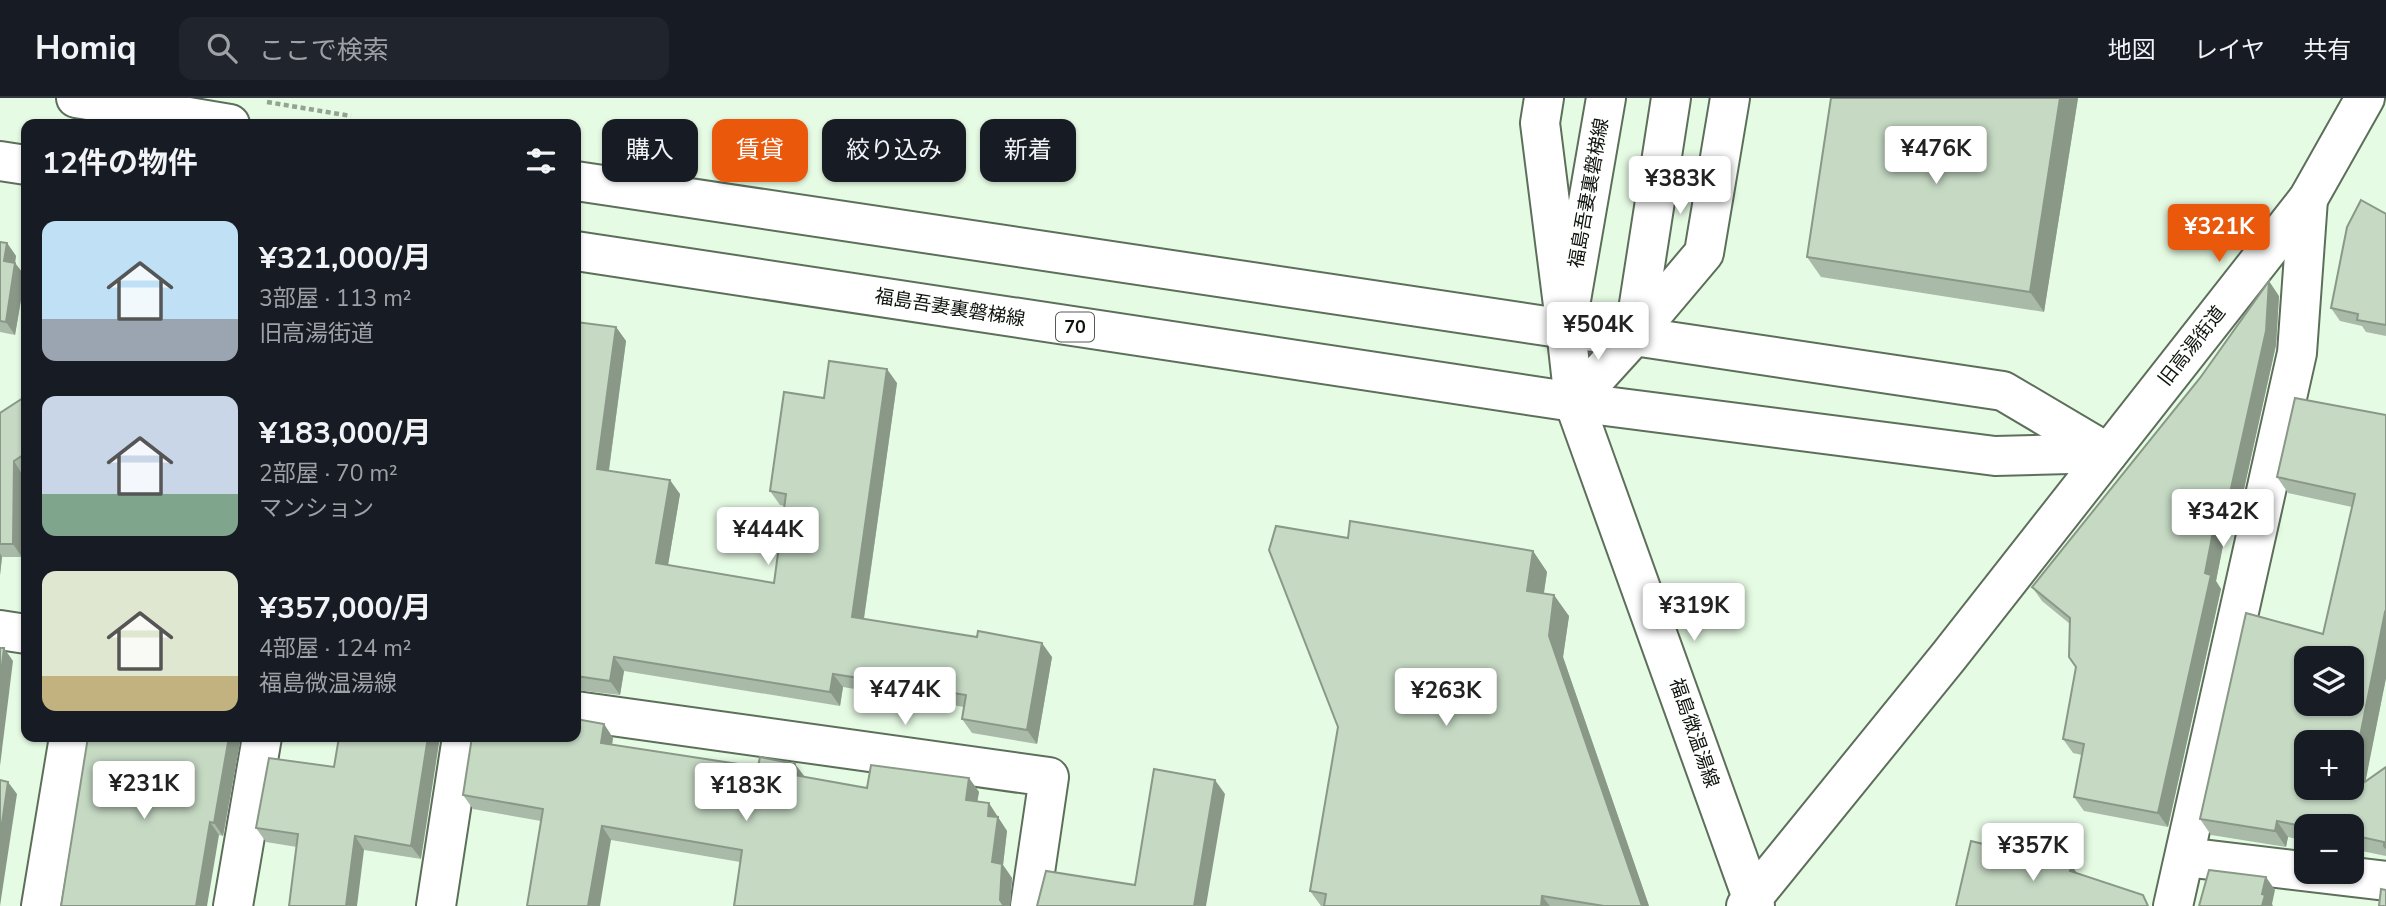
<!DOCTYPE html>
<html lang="ja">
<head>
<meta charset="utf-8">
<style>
	body { margin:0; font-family:"Nunito Sans","Noto Sans JP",sans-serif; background:#20242c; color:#f1f3f6; height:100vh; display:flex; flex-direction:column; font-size:26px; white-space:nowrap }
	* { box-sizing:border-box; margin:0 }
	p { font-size:23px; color:#9ea1a6 }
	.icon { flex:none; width:38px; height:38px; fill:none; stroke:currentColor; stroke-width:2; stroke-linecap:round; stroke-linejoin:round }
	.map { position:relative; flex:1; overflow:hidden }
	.details { position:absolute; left:21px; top:21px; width:560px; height:623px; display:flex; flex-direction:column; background:#171b24; border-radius:14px; box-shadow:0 2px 5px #0004 }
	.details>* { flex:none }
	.banner { position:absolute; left:602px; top:21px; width:665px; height:63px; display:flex; gap:14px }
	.buttons { position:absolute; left:2294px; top:548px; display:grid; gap:14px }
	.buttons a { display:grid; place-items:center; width:70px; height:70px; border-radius:14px; background:#171b24; box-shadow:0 2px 5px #0004; font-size:35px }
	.price { position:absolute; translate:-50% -60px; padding:0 16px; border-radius:7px; background:#fff; color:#222; font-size:23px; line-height:46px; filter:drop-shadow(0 2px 4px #0008) }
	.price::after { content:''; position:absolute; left:50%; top:42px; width:21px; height:16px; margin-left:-10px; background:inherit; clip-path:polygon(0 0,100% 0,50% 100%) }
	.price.current { background:#ea580c; color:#fff }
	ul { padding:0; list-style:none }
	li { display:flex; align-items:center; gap:21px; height:175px; padding:0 21px }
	li span { display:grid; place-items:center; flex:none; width:196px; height:140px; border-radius:14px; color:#555 }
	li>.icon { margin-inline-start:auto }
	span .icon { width:84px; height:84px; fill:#fffc; stroke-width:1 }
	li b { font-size:30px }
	h2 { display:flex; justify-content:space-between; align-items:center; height:84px; padding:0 21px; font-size:30px }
	.tag { padding:0 24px; border-radius:14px; background:#171b24; box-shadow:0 2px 5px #0004; font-size:24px; line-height:63px }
	.tag.current { background:#ea580c; color:#fff }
	header { display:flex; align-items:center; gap:42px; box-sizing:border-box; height:98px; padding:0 35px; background:#171b24; border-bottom:2px solid #363941 }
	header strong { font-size:33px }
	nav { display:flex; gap:38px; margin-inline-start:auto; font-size:24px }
	.search { width:490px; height:63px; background:#20242c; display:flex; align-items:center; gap:18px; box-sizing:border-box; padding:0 24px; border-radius:14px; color:#9ea1a6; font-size:26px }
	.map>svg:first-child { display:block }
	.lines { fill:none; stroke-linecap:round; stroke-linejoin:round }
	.minor-casing { stroke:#5d6f5b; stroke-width:42 }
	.major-casing { stroke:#5d6f5b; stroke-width:42 }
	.path { stroke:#93a392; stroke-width:4.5; stroke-dasharray:5 3.5; stroke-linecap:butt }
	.minor { stroke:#fff; stroke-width:38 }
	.major { stroke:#fff; stroke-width:38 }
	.wall { fill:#a9bba8 }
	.shaded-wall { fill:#8a9888 }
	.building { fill:#c5d9c3; stroke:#8a9888; stroke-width:2; fill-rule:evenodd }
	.labels { text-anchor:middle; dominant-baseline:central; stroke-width:7; stroke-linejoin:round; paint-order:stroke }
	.shield { fill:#fff; stroke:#565a55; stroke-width:2 }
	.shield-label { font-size:18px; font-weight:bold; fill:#0d140c }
	.street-label { font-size:19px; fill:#0d140c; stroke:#fff }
</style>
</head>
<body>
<header>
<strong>Homiq</strong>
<div class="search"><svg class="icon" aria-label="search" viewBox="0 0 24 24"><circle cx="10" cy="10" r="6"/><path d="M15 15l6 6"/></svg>ここで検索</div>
<nav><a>地図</a><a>レイヤ</a><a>共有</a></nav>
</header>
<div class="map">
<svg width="2386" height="808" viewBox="0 0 2386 808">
	<rect width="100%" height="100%" fill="#e6fbe4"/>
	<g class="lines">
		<defs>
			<g id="minor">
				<path d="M1544 0 1540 25 1566 231 1634 238 2003 293 2108 355"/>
				<path d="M1634 238 1704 155 1730 0"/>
				<path d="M1574 304 1995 358 2108 355"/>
				<path d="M0 532 26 536"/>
				<path d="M576 613 1049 679 1030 808"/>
				<path d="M2185 759 2386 783"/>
				<path d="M41 808 69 639"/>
				<path d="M233 808 262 639"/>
				<path d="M436 808 462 639"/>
				<path d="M1746 808 1949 558 2308 101 2365 0"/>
				<path d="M2173 808 2297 255 2308 101"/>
			</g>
			<g id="major">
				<path d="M76 0 230 26"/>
				<path d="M1606 0 1566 231 1574 304 1755 808"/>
				<path d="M0 63 26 67"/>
				<path d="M576 83 1566 231"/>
				<path d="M576 153 1574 304"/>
				<path d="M1574 304 1634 238 1671 0"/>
			</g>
		</defs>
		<!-- minor casing -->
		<use href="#minor" class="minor-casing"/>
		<!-- major casing -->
		<use href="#major" class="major-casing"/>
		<!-- path -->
		<path class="path" d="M267 4 351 18"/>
		<!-- minor -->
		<use href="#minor" class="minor"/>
		<!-- major -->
		<use href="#major" class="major"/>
	</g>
	<!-- wall -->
	<g class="wall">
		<path d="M2078 0 2044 214 1821 179 1807 159Z"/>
		<path d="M2386 116V238L2366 234 2362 228 2340 223 2331 210Z"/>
		<path d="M0 144 7 145 16 158 15 165 25 178 15 237 0 234Z"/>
		<path d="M2279 198 2276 247 2240 409 2231 407 2216 483 2221 491 2168 729 2084 713 2074 699 2082 657 2073 655 2063 641 2076 569 2070 526 2042 503 2032 489 2200 280Z"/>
		<path d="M576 224 616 229 626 243 609 373 680 396 668 467 774 485 785 408 780 407 770 393 824 300 897 285 864 521 1052 559 1037 646 972 635 962 621 964 609 843 589 840 608 624 573 620 597 576 592Z"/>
		<path d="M26 298V373L22 376V459H2L0 477V315Z"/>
		<path d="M2386 317V580L2365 683 2386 669V758L2352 751V728H2306V743L2288 739 2286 749 2211 737 2200 721 2323 536 2352 409 2288 395 2277 379Z"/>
		<path d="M1348 440 1533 453 1547 474 1544 495 1569 518 1563 559 1649 808H1321L1310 793 1338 629Z"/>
		<path d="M604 626 613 640 612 647 805 679 867 690 969 680 979 694 977 704 999 719V721L1007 733 1003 767 1012 780 1010 808H734L740 764 611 742 541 723 473 711 463 697Z"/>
		<path d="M88 639H241L223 738 219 737Z"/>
		<path d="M339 639 421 761 364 752 297 749 266 744 256 730 334 669Z"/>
	</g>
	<!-- shaded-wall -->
	<g class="shaded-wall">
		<path d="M2060 0H2078L2044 214 2030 194Z"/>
		<path d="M7 145 16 158 13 177 4 163Z"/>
		<path d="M15 165 25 178 15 237 6 224Z"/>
		<path d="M2269 183 2279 198 2276 247 2240 409 2230 395Z"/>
		<path d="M616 229 626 243 607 385 597 371Z"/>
		<path d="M887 271 897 285 862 533 852 519Z"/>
		<path d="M14 363 22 376V459L13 446Z"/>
		<path d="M670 382 680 396 666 479 656 465Z"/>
		<path d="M2221 393 2231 407 2216 483 2221 491 2168 729 2158 715Z"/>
		<path d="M1533 453 1547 474 1541 513 1527 493Z"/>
		<path d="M0 455 2 459 0 477Z"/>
		<path d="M1554 497 1569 518 1563 559 1649 808H1642L1549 538Z"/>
		<path d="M2385 514 2386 516V580L2360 711 2349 695 2350 690H2352V678Z"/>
		<path d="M1042 545 1052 559 1037 646 1027 632Z"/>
		<path d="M4 550 13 563 0 668V584Z"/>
		<path d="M614 559 624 573 620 597 610 583Z"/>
		<path d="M833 576 843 589 840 608 830 594Z"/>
		<path d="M604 626 613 640 610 659 601 645Z"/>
		<path d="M229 639H241L223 738 214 725Z"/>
		<path d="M428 639H440L421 761 411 748Z"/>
		<path d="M795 666 805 679 794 677Z"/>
		<path d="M969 680 979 694 975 716 966 702Z"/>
		<path d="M1215 682 1225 696 1206 808H1194Z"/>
		<path d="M8 684 17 696 0 808V739Z"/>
		<path d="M989 705 1007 733 1003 767 1012 780 1010 808H1004L1000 802 992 764 988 718Z"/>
		<path d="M2277 723 2288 739 2286 749 2275 733Z"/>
		<path d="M210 724 219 737 207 808H196Z"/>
		<path d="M602 728 611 742 600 808H588Z"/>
		<path d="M355 738 364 752 357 808H346Z"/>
		<path d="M2072 768 2081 781 2070 773Z"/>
		<path d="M2266 779 2275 792 2272 806 2273 808H2262V796Z"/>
		<path d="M1542 798 1550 808H1541Z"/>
	</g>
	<!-- building -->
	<g class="building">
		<path d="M1831 0H2060L2030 194 1807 159Z"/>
		<path d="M2361 102 2386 116V227L2357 222 2358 216 2331 210 2347 129Z"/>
		<path d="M0 144 7 145 4 163 15 165 6 224 0 223Z"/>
		<path d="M2269 183 2266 233 2230 395 2221 393 2205 475 2211 477 2158 715 2074 699 2084 646 2063 641 2076 569 2069 559 2070 520 2032 489 2200 280Z"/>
		<path d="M576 224 616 229 597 371 670 382 656 465 774 485 786 396 770 393 784 294 824 300 829 263 887 271 852 519 977 539 978 533 1042 545 1027 632 962 621 966 597 833 576 830 594 614 559 610 583 576 578Z"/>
		<path d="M26 298V355L14 363 13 446H0V315Z"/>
		<path d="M2295 300 2386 317V515L2385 514 2352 678V644H2306V690H2350L2349 695 2386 669V750L2384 748V744L2352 737V728L2306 729 2277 723 2275 733 2200 721 2246 515 2323 536 2355 396 2277 379ZM2306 560H2352V606H2306Z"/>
		<path d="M1350 423 1533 453 1527 493 1554 497 1549 538 1642 808H1604L1542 798 1541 808H1324L1326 796 1310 793 1338 629 1269 452 1276 428 1348 440Z"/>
		<path d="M0 550H4L0 584Z"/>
		<path d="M576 621 604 626 601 645 758 669 760 659 795 666 794 677 867 690 871 667 969 680 966 702 989 705 988 718 998 719 992 764 1002 766 1000 802 1004 808H734L742 752 602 728 588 808H527L543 711 463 697 472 639H576Z"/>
		<path d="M88 639H229L214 725 210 724 196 808H61Z"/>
		<path d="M339 639H428L411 748 355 738 346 808H289L298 736 256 730 269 660 334 669Z"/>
		<path d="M1154 671 1215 682 1194 808H1037L1046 773 1135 787Z"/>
		<path d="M0 682 8 684 0 739Z"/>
		<path d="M1971 743 2072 768 2070 773 2143 797 2148 808H1956Z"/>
		<path d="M2209 772 2266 779 2262 796 2265 797 2262 808H2199Z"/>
		<path d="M2381 791 2386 792V808H2379Z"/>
	</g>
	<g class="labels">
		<!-- shield labels -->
		<rect class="shield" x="1056" y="214.5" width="38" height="29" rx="5"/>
		<g class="shield-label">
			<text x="1075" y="229">70</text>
		</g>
		<!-- street labels -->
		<g class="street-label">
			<text transform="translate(1589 95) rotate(-80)">福島吾妻裏磐梯線</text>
			<text transform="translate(950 210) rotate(9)">福島吾妻裏磐梯線</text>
			<text transform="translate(2192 248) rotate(-52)">旧高湯街道</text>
			<text transform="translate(1694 635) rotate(71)">福島微温湯線</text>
		</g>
	</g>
</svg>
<div class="buttons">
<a><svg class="icon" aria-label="layers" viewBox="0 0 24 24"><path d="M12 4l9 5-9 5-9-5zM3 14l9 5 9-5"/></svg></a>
<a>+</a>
<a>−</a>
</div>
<b class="price" style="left:1936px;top:88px">¥476K</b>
<b class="price" style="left:1680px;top:118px">¥383K</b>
<b class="price current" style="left:2219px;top:166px">¥321K</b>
<b class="price" style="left:1598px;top:264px">¥504K</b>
<b class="price" style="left:2223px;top:451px">¥342K</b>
<b class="price" style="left:768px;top:469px">¥444K</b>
<b class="price" style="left:1694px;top:545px">¥319K</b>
<b class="price" style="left:905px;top:629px">¥474K</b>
<b class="price" style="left:1446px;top:630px">¥263K</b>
<b class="price" style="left:144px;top:723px">¥231K</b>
<b class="price" style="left:746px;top:725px">¥183K</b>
<b class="price" style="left:2033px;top:785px">¥357K</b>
<div class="banner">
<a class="tag">購入</a>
<a class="tag current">賃貸</a>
<a class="tag">絞り込み</a>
<a class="tag">新着</a>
</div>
<section class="details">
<h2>12件の物件<svg class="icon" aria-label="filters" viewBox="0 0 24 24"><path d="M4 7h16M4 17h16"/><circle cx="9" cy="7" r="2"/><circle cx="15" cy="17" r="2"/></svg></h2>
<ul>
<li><span style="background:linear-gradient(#bfe0f5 70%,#9aa5b1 0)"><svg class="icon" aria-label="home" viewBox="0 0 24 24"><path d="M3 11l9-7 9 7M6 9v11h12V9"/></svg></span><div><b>¥321,000/月</b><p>3部屋 · 113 m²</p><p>旧高湯街道</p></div></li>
<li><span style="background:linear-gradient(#c9d6e8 70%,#7fa58c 0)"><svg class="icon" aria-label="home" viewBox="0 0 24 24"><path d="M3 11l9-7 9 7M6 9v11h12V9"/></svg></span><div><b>¥183,000/月</b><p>2部屋 · 70 m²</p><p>マンション</p></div></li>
<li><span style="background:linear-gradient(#dfe7d0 75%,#c2b280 0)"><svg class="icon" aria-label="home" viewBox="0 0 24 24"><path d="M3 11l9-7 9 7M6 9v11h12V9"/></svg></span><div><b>¥357,000/月</b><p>4部屋 · 124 m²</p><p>福島微温湯線</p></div></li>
</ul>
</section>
</div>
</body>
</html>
